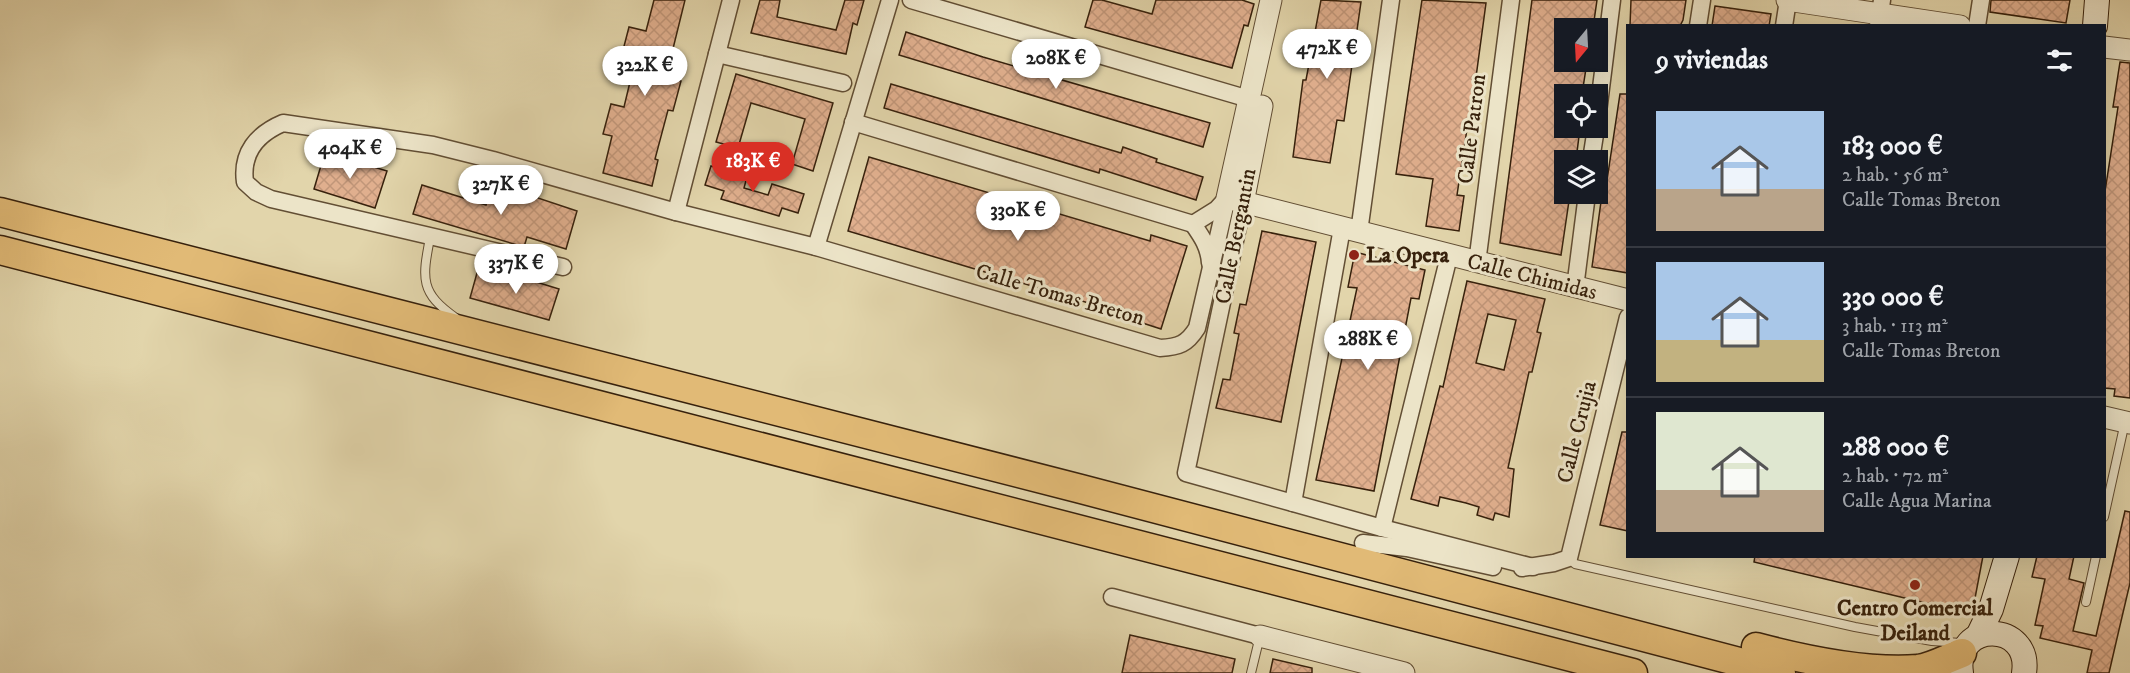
<!DOCTYPE html>
<html lang="es">
<head>
<meta charset="utf-8">
<style>
	body { margin:0; font-family:"IM FELL DW Pica",serif; background:#20242c; color:#f1f3f6; height:100vh; display:flex; flex-direction:column; font-size:22px; white-space:nowrap }
	* { box-sizing:border-box; margin:0 }
	p { font-size:20px; color:#9ea1a6 }
	.icon { flex:none; width:33px; height:33px; fill:none; stroke:currentColor; stroke-width:2; stroke-linecap:round; stroke-linejoin:round }
	.map { position:relative; flex:1; overflow:hidden }
	.details { position:absolute; left:1626px; top:24px; width:480px; height:534px; display:flex; flex-direction:column; background:#171b24; border-radius:0px; box-shadow:0 6px 24px #0002 }
	.details>* { flex:none }
	.needle { width:39px; rotate:198deg }
	.tools { position:absolute; left:1554px; top:18px; display:grid; gap:12px }
	.tools a { display:grid; place-items:center; width:54px; height:54px; border-radius:0px; background:#171b24; box-shadow:0 6px 24px #0002; font-size:30px }
	.price { position:absolute; translate:-50% -51px; padding:0 14px; border-radius:21px; background:#fff; color:#222; font-size:20px; line-height:39px; filter:drop-shadow(0 2px 3px #0008) }
	.price::after { content:''; position:absolute; left:50%; top:36px; width:18px; height:14px; margin-left:-9px; background:inherit; clip-path:polygon(0 0,100% 0,50% 100%) }
	.price.on { background:#d93025; color:#fff }
	ul { padding:0; list-style:none }
	li { display:flex; align-items:center; gap:18px; height:150px; padding:0 30px }
	li+li { border-top:2px solid #363941 }
	li span { display:grid; place-items:center; flex:none; width:168px; height:120px; border-radius:0px; color:#555 }
	li>.icon { margin-inline-start:auto }
	span .icon { width:72px; height:72px; fill:#fffc; stroke-width:1 }
	li b { font-size:26px }
	h2 { display:flex; justify-content:space-between; align-items:center; height:72px; padding:0 30px; font-size:26px }
	.map>svg:first-child { display:block }
	.building { fill:url(#building-cross-hatch); stroke:#37210c; stroke-width:1.5; fill-rule:evenodd }
	.lines { fill:none; stroke-linecap:round; stroke-linejoin:round }
	.service-casing { stroke:#624e34; stroke-width:10 }
	.minor-casing { stroke:#624e34; stroke-width:19 }
	.tertiary-casing { stroke:#624e34; stroke-width:23 }
	.secondary-casing { stroke:#37210c; stroke-width:26 }
	.trunk-casing { stroke:#37210c; stroke-width:31 }
	.service { stroke:#ece4c8; stroke-width:8 }
	.minor { stroke:#ece4c8; stroke-width:16 }
	.tertiary { stroke:#ece4c8; stroke-width:21 }
	.secondary { stroke:#ece4c8; stroke-width:24 }
	.trunk { stroke:#e1ba76; stroke-width:28 }
	.poi-dot { fill:#8f2418; stroke:#ece4c8; stroke-width:2 }
	.labels { text-anchor:middle; dominant-baseline:central; stroke-width:6; stroke-linejoin:round; paint-order:stroke }
	.street-label { font-size:22px; fill:#37210c; stroke:#ece4c8 }
	.poi-label { font-size:22px; font-weight:bold; fill:#37210c; stroke:#ece4c8; text-anchor:start }
</style>
</head>
<body>
<div class="map">
<svg width="2130" height="673" viewBox="0 0 2130 673">
	<defs>
		<pattern id="building-cross-hatch" width="8" height="8" patternUnits="userSpaceOnUse" patternTransform="scale(1.5)"><rect width="8" height="8" fill="#e0af8e"/><path d="M0 0l8 8M0 8l8-8" fill="none" stroke="#c19679"/></pattern>
	</defs>
	<rect width="100%" height="100%" fill="#e2d5ab"/>
	<filter id="stains"><feTurbulence type="fractalNoise" baseFrequency=".00333" numOctaves="4"/><feColorMatrix values="0 0 0 0 .2 0 0 0 0 .09 0 0 0 0 .02 0 0 0 .5 -.17"/></filter>
	<radialGradient id="worn" r=".72"><stop offset=".6" stop-color="#630" stop-opacity="0"/><stop offset="1" stop-color="#630" stop-opacity=".3"/></radialGradient>
	<!-- building -->
	<g class="building">
		<path d="M654 0H685L666 77 681 81 673 111 668 110 655 159 658 160 652 186 603 173 612 136 603 134 611 104 624 107 635 61 621 58 629 27 646 31Z"/>
		<path d="M760 0H780L777 17 836 30 845 0H864L857 25 853 23 846 54 751 33Z"/>
		<path d="M1093 0H1102L1152 14 1156 0H1242L1254 4 1248 26 1244 25 1232 68 1085 27Z"/>
		<path d="M1321 0 1361 2 1344 121 1337 120 1330 163 1293 157 1303 80H1306Z"/>
		<path d="M1422 0 1486 3 1469 129H1467L1457 195 1464 196 1459 231 1426 226 1433 179 1396 174Z"/>
		<path d="M1532 0H1597L1593 28H1564V62H1587L1582 94H1564V128H1580L1576 160H1564V194H1570L1561 255 1500 243Z"/>
		<path d="M1631 0H1686L1683 20 1680 26H1630Z"/>
		<path d="M1991 0H2070L2066 23 1990 12Z"/>
		<path d="M1715 6 1771 14 1769 26H1712Z"/>
		<path d="M906 32 983 57 1210 123 1203 147 899 55Z"/>
		<path d="M2120 62 2130 63V398L2114 396 2115 389 2104 388V198L2118 107H2113Z"/>
		<path d="M736 74 833 103 813 171 792 164 805 119 751 103 738 148 716 142Z"/>
		<path d="M891 84 1121 153 1123 147 1157 159 1156 162 1203 177 1196 200 1100 169 1099 173 884 108Z"/>
		<path d="M1620 94H1628V273L1592 267 1604 180H1607Z"/>
		<path d="M325 152 387 171 375 208 314 189Z"/>
		<path d="M869 157 1150 241 1151 235 1187 246 1161 329 1121 316 1122 313 848 231Z"/>
		<path d="M711 166 747 177 744 188 768 195 772 184 804 194 798 213 782 208 779 216 721 199 724 191 705 185Z"/>
		<path d="M493 183 577 211 566 249 527 237 524 247 413 214 422 185 486 205Z"/>
		<path d="M1262 231 1316 242 1281 422 1216 408 1223 379 1230 380 1239 334 1234 333 1240 304 1246 305Z"/>
		<path d="M1355 252 1425 270 1419 299 1411 298 1374 491 1316 480 1357 288 1348 287Z"/>
		<path d="M477 273 518 285 520 277 559 289 549 320 470 298Z"/>
		<path d="M1467 281 1545 299 1537 332 1541 333 1532 372H1529L1508 468 1514 469 1509 517 1495 513 1493 520 1477 515 1479 507 1466 503 1440 497 1438 506 1411 499 1440 386 1443 387ZM1488 314 1516 320 1504 370 1476 363Z"/>
		<path d="M1622 432H1628V531L1600 525Z"/>
		<path d="M2125 511 2130 512V583L2118 634 2109 673H2087L2092 650 2040 638 2043 626 2035 625 2045 579 2032 577 2037 556H2074L2069 579 2084 583 2073 631 2096 636Z"/>
		<path d="M1755 556H1983L1972 614 1754 562Z"/>
		<path d="M1130 635 1235 659 1232 673H1122Z"/>
		<path d="M1273 659 1312 668V673H1270Z"/>
	</g>
	<g class="lines">
		<defs>
			<g id="service">
				<path d="M430 238C422 279 420 293 456 318"/>
				<path d="M2104 517 2125 422"/>
				<path d="M1569 558 1575 564 1855 627 1932 641 1961 643"/>
				<path d="M2086 602 2096 556"/>
				<path d="M1251 673 1260 636"/>
			</g>
			<g id="minor">
				<path d="M911 0 1249 99"/>
				<path d="M1698 26 1702 0"/>
				<path d="M1784 26 1788 0"/>
				<path d="M1878 26 1882 0"/>
				<path d="M1977 26 1981 0"/>
				<path d="M717 54 843 83"/>
				<path d="M1598 112 1612 0"/>
				<path d="M853 122 1193 224"/>
				<path d="M1591 160 1596 128"/>
				<path d="M1243 203 1186 473 1382 528 1533 567"/>
				<path d="M676 212 731 0"/>
				<path d="M1193 224C1202 237 1209 247 1210 263"/>
				<path d="M1193 224 1217 209 1227 198"/>
				<path d="M1359 232 1391 0"/>
				<path d="M816 247 890 0"/>
				<path d="M1477 263 1511 0"/>
				<path d="M563 267 271 199 256 192 245 182C241 153 257 134 283 123L433 145 493 160 676 212 816 247 1160 348C1179 347 1187 344 1197 328L1227 198"/>
				<path d="M1575 288 1587 194"/>
				<path d="M1293 503 1342 228"/>
				<path d="M1382 528 1449 256"/>
				<path d="M1363 543 1407 548 1493 567"/>
				<path d="M1522 568 1554 563 1569 558 1628 317"/>
				<path d="M1112 597 1260 636"/>
			</g>
			<g id="tertiary">
				<path d="M1271 0 1227 198 1628 300"/>
				<path d="M1787 0 1960 26"/>
				<path d="M2104 47 2130 50"/>
				<path d="M1243 203 1262 106"/>
				<path d="M2104 417 2130 423"/>
				<path d="M1260 636 1404 673"/>
			</g>
			<g id="secondary">
				<path d="M2095 26 2097 0"/>
				<path d="M1978 636 1991 609 2007 556"/>
				<path d="M1961 673C1953 620 2032 621 2024 673"/>
			</g>
			<g id="trunk">
				<path d="M0 212 1081 489 1781 673"/>
				<path d="M0 250 1633 673"/>
				<path d="M1756 647C1805 660 1868 673 1918 669 1933 667 1948 658 1962 653"/>
			</g>
		</defs>
		<!-- service casing -->
		<use href="#service" class="service-casing"/>
		<!-- minor casing -->
		<use href="#minor" class="minor-casing"/>
		<!-- tertiary casing -->
		<use href="#tertiary" class="tertiary-casing"/>
		<!-- secondary casing -->
		<use href="#secondary" class="secondary-casing"/>
		<!-- trunk casing -->
		<use href="#trunk" class="trunk-casing"/>
		<!-- service -->
		<use href="#service" class="service"/>
		<!-- minor -->
		<use href="#minor" class="minor"/>
		<!-- tertiary -->
		<use href="#tertiary" class="tertiary"/>
		<!-- secondary -->
		<use href="#secondary" class="secondary"/>
		<!-- trunk -->
		<use href="#trunk" class="trunk"/>
	</g>
	<!-- markers -->
	<g class="poi-dot">
		<circle cx="1354" cy="255" r="6"/>
		<circle cx="1915" cy="585" r="6"/>
	</g>
	<g class="labels">
		<!-- street labels -->
		<g class="street-label">
			<text transform="translate(1472 129) rotate(-83)">Calle Patron</text>
			<text transform="translate(1236 236) rotate(-79)">Calle Bergantin</text>
			<text transform="translate(1532 277) rotate(14)">Calle Chimidas</text>
			<text transform="translate(1060 295) rotate(16)">Calle Tomas Breton</text>
			<text transform="translate(1577 432) rotate(-76)">Calle Crujia</text>
		</g>
		<!-- poi labels -->
		<g class="poi-label">
			<text x="1366" y="255">La Opera</text>
			<text x="1915" y="608" text-anchor="middle">Centro Comercial<tspan x="1915" dy="25">Deiland</tspan></text>
		</g>
	</g>
	<rect width="100%" height="100%" filter="url(#stains)"/>
	<rect width="100%" height="100%" fill="url(#worn)"/>
</svg>
<div class="tools">
<a><svg class="needle" viewBox="-14 -14 28 28"><path d="M0-13l5 13h-10z" fill="#e53935"/><path d="M0 13l5-13h-10z" fill="#9ea1a6"/></svg></a>
<a><svg class="icon" aria-label="locate" viewBox="0 0 24 24"><circle cx="12" cy="12" r="6"/><path d="M12 2v4M12 18v4M2 12h4M18 12h4"/></svg></a>
<a><svg class="icon" aria-label="layers" viewBox="0 0 24 24"><path d="M12 4l9 5-9 5-9-5zM3 14l9 5 9-5"/></svg></a>
</div>
<b class="price" style="left:1327px;top:80px">472K €</b>
<b class="price" style="left:1056px;top:90px">208K €</b>
<b class="price" style="left:645px;top:97px">322K €</b>
<b class="price" style="left:350px;top:180px">404K €</b>
<b class="price on" style="left:753px;top:193px">183K €</b>
<b class="price" style="left:501px;top:216px">327K €</b>
<b class="price" style="left:1018px;top:242px">330K €</b>
<b class="price" style="left:516px;top:295px">337K €</b>
<b class="price" style="left:1368px;top:371px">288K €</b>
<section class="details">
<h2>9 viviendas<svg class="icon" aria-label="filters" viewBox="0 0 24 24"><path d="M4 7h16M4 17h16"/><circle cx="9" cy="7" r="2"/><circle cx="15" cy="17" r="2"/></svg></h2>
<ul>
<li><span style="background:linear-gradient(#a9c7e8 65%,#b9a48a 0)"><svg class="icon" aria-label="home" viewBox="0 0 24 24"><path d="M3 11l9-7 9 7M6 9v11h12V9"/></svg></span><div><b>183 000 €</b><p>2 hab. · 56 m²</p><p>Calle Tomas Breton</p></div></li>
<li><span style="background:linear-gradient(#a9c7e8 65%,#c2b280 0)"><svg class="icon" aria-label="home" viewBox="0 0 24 24"><path d="M3 11l9-7 9 7M6 9v11h12V9"/></svg></span><div><b>330 000 €</b><p>3 hab. · 113 m²</p><p>Calle Tomas Breton</p></div></li>
<li><span style="background:linear-gradient(#dfe7d0 65%,#b9a48a 0)"><svg class="icon" aria-label="home" viewBox="0 0 24 24"><path d="M3 11l9-7 9 7M6 9v11h12V9"/></svg></span><div><b>288 000 €</b><p>2 hab. · 72 m²</p><p>Calle Agua Marina</p></div></li>
</ul>
</section>
</div>
</body>
</html>
